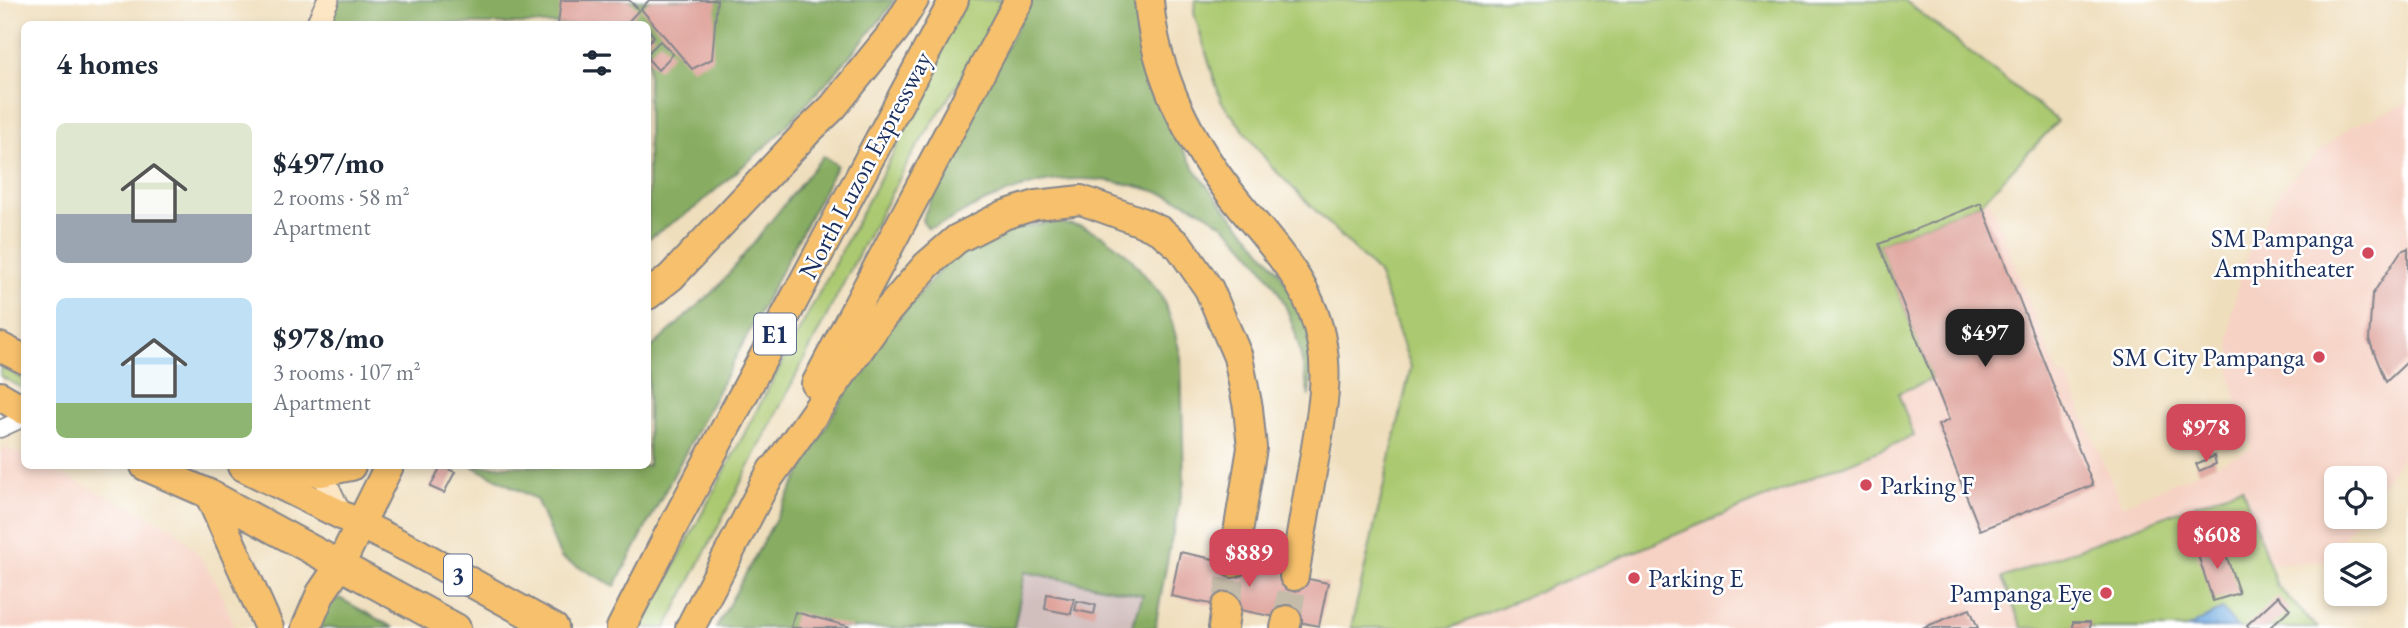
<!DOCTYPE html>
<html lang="en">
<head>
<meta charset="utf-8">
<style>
	body { margin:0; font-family:"EB Garamond",serif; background:#f2f2f3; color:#1f2937; height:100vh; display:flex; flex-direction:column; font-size:26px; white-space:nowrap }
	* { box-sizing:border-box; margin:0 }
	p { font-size:23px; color:#747a83 }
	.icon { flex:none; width:38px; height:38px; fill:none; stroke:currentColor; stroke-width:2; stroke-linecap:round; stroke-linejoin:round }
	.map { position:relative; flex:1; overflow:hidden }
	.side { position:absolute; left:21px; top:21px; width:630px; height:448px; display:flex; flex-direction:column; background:#fff; border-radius:10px; box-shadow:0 4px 10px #0003 }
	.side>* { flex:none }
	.controls { position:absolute; left:2324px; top:466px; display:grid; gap:14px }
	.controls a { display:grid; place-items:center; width:63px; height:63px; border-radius:10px; background:#fff; box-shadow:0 4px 10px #0003; font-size:35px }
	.price { position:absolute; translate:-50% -60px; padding:0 16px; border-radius:14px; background:#d1495b; color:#fff; font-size:23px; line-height:46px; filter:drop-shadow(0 2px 4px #0008) }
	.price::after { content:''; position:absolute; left:50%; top:42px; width:21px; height:16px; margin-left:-10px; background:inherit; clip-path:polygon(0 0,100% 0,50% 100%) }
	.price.selected { background:#222; color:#fff }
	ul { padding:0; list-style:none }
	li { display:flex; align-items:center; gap:21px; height:175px; padding:0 35px }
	li span { display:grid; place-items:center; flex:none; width:196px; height:140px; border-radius:10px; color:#555 }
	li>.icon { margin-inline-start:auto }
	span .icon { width:84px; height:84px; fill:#fffc; stroke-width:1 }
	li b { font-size:30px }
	h2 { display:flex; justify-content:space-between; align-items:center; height:84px; padding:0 35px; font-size:30px }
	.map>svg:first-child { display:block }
	.built { fill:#f6d2c4 }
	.industrial { fill:#d1bfbe }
	.green { fill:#abc970; stroke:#637c67; stroke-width:2 }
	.forest { fill:#88ad62; stroke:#526e60; stroke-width:2 }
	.water { fill:#70aae0; stroke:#466c9f; stroke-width:2 }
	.building { fill:#dea199 }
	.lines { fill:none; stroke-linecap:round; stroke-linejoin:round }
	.highway-tunnel { stroke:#c5bba9; stroke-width:28; stroke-dasharray:28 14; stroke-linecap:butt }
	.street-casing { stroke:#85868d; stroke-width:19 }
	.secondary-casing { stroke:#85868d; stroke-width:24 }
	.highway-casing { stroke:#85868d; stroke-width:32 }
	.street { stroke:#fff; stroke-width:16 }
	.secondary { stroke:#fce6c4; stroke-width:21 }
	.highway { stroke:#f7c06c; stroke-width:28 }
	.poi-dot { fill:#d1495b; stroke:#fff; stroke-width:2.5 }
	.labels { text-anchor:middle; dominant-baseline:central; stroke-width:5; stroke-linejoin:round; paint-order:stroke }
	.shield { fill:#fff; stroke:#5f6d8e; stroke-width:2 }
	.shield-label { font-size:24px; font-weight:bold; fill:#1b2f5e }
	.street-label { font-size:26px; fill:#1b2f5e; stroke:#fff }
	.poi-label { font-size:26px; fill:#1b2f5e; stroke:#fff; text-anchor:end }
</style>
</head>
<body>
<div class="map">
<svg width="2408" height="628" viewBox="0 0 2408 628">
	<rect width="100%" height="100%" fill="#fff"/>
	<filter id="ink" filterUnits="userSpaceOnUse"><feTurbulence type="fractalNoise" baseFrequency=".0143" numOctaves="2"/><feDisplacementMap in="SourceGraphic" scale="14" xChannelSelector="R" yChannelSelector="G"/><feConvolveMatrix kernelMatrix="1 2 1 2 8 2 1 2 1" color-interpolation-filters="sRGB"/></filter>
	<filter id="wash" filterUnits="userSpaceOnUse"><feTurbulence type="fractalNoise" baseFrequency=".00686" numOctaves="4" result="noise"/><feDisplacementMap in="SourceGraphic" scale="28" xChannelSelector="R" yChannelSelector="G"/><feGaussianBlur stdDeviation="1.57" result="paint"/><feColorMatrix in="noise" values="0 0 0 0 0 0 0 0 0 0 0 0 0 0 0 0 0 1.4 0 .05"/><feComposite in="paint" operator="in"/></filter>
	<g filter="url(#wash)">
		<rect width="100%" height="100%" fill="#efdebc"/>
		<!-- built -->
		<g class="built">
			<path d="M2408 103V448L2375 494V478H2336V516H2359L2327 561 2269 564 2277 586 2318 628H1450L1914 436 1898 393 1933 378 1879 244 1989 200 2059 377 2066 375 2122 505 2252 449 2240 417 2231 378 2230 339 2232 311 2247 255 2280 191 2316 154 2350 127Z"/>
			<path d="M8 448 24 456V466H44L175 529 201 558 219 587 235 628H0V451Z"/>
		</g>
		<!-- industrial -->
		<path class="industrial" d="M1025 572 1144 595 1132 628H1014Z"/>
		<!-- green -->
		<g class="green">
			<path d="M963 0H1009L987 39 913 153 859 253 666 628H646L643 626 670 574 896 148Z"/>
			<path d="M1195 0H1904L2058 121 1981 203 1879 244 1933 379 1898 393 1914 436 1450 628H1351L1411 367 1378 273 1272 167 1221 101 1194 13Z"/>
			<path d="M0 367 24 379V389L0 376Z"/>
			<path d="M2242 487 2277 586 2318 628H2022L2002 578Z"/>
		</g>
		<!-- forest -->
		<g class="forest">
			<path d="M340 0H894L882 18 836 72 774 139 696 207 648 239V24H329Z"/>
			<path d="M1032 0H1135C1140 60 1162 119 1195 169 1229 221 1287 264 1307 323 1315 346 1311 374 1309 397 1303 366 1298 334 1285 305 1274 281 1247 245 1227 228 1183 192 1108 173 1051 181 1024 185 996 196 971 208 956 216 944 225 928 228L922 220 958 135Z"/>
			<path d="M823 156 837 165 615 586 561 558 536 499 472 466H648V351L719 286Z"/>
			<path d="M1050 222 1081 226 1104 236 1129 256 1161 295 1172 322 1181 357 1184 482 1169 551 1155 628H1132L1143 595 1025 572 1014 628H716L833 414 887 331 946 263 970 247 1010 230Z"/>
			<path d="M339 598 394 628H317L327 605Z"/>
		</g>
		<!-- water -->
		<path class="water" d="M2222 609 2237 628H2188Z"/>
		<g id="blocks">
			<!-- building -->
			<g class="building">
				<path d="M561 0H629L639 10 626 24H558Z"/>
				<path d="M649 0H717L712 59 692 69 641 9Z"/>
				<path d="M648 29 654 36 648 43Z"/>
				<path d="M660 41 673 54 658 70 648 59V53Z"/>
				<path d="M1981 203 2093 485 1980 530 1938 425 1949 420 1879 244Z"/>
				<path d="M2408 248V361L2386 382 2369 340 2372 295 2401 251Z"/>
				<path d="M2214 456 2216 464 2199 471 2196 464Z"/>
				<path d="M441 466 455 472 444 493 430 487Z"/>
				<path d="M2221 540 2239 593 2213 601 2196 549Z"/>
				<path d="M1180 552 1328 583 1319 626 1171 596Z"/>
				<path d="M1047 594 1074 599 1071 614 1045 609Z"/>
				<path d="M2278 596 2290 609 2269 628H2249L2247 625Z"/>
				<path d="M1077 601 1096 605 1094 614 1075 610Z"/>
				<path d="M1970 609 1978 628H1922Z"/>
				<path d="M795 612 851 627V628H791Z"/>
				<rect x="2073" y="622" width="17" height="6"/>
			</g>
		</g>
	</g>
	<g filter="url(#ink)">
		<use href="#blocks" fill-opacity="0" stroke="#85868d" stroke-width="2"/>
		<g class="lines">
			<!-- highway-tunnel -->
			<g class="highway-tunnel">
				<path d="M1226 607 1233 563"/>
				<path d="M1287 620 1294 576"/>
			</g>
			<defs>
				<path id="street" d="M0 429 24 418"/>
				<g id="secondary">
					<path d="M317 24 328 0"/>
					<path d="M314 466 321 472 341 514"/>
				</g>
				<g id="highway">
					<path d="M1149 0C1155 78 1193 149 1243 209 1278 252 1313 288 1322 345 1329 383 1320 422 1314 460 1307 499 1301 537 1294 576"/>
					<path d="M648 295 671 277 808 131 833 107 895 30 914 0"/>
					<path d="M0 347 24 359"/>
					<path d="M816 384 1019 0"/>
					<path d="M0 396 24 410"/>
					<path d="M145 466 209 494 456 628"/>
					<path d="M242 466 416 552 554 628"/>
					<path d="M258 466 321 472 351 466"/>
					<path d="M763 486 883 316 927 265 957 239 1004 215 1036 205 1081 200 1139 221 1161 231 1180 247 1209 289 1238 357 1248 408 1252 448 1233 563"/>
					<path d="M209 494 269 628"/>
					<path d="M306 628 321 593 340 565 389 466"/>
					<path d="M621 628 669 534 954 0"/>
					<path d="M690 628 772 470"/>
					<path d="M1223 628 1226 607"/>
					<path d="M1285 628 1287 620"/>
				</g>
			</defs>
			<!-- street casing -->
			<use href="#street" class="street-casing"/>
			<!-- secondary casing -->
			<use href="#secondary" class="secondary-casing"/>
			<!-- highway casing -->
			<use href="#highway" class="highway-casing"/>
			<!-- street -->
			<use href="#street" class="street"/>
			<!-- secondary -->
			<use href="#secondary" class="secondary"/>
			<!-- highway -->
			<use href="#highway" class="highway"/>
		</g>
	</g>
	<!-- markers -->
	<g class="poi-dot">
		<circle cx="2368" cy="253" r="7"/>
		<circle cx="2319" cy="357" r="7"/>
		<circle cx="1866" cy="485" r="7"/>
		<circle cx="1634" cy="578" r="7"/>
		<circle cx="2106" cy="593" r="7"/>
	</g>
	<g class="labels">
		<!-- shield labels -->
		<g class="shield">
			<rect x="754" y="313.5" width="42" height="41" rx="5"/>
			<rect x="444" y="554.5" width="28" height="41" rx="5"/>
		</g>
		<g class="shield-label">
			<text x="775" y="334">E1</text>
			<text x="458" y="575">3</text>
		</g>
		<!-- street labels -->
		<g class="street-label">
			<text transform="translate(865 165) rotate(-62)">North Luzon Expressway</text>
		</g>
		<!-- poi labels -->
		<g class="poi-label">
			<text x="2354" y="238">SM Pampanga<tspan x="2354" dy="30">Amphitheater</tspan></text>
			<text x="2305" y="357">SM City Pampanga</text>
			<text x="1880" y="485" text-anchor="start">Parking F</text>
			<text x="1648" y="578" text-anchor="start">Parking E</text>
			<text x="2092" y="593">Pampanga Eye</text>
		</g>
	</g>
</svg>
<div class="controls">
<a><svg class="icon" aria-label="locate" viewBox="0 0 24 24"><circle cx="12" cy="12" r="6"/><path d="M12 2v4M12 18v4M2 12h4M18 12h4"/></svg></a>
<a><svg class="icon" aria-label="layers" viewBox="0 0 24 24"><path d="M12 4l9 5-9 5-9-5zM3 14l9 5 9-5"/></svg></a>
</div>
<b class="price selected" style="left:1985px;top:369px">$497</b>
<b class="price" style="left:2206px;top:464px">$978</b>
<b class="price" style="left:2217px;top:571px">$608</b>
<b class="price" style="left:1249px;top:589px">$889</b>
<section class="side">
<h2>4 homes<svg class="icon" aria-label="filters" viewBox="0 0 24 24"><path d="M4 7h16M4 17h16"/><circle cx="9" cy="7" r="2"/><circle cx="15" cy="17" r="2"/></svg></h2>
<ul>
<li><span style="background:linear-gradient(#dfe7d0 65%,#9aa5b1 0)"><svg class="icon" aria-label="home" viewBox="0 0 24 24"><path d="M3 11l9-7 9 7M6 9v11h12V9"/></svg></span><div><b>$497/mo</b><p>2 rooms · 58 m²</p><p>Apartment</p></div></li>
<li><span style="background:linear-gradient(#bfe0f5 75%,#8fb573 0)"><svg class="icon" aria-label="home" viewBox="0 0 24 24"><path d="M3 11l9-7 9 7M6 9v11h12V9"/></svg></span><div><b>$978/mo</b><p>3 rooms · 107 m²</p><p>Apartment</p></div></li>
</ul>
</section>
</div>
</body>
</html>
